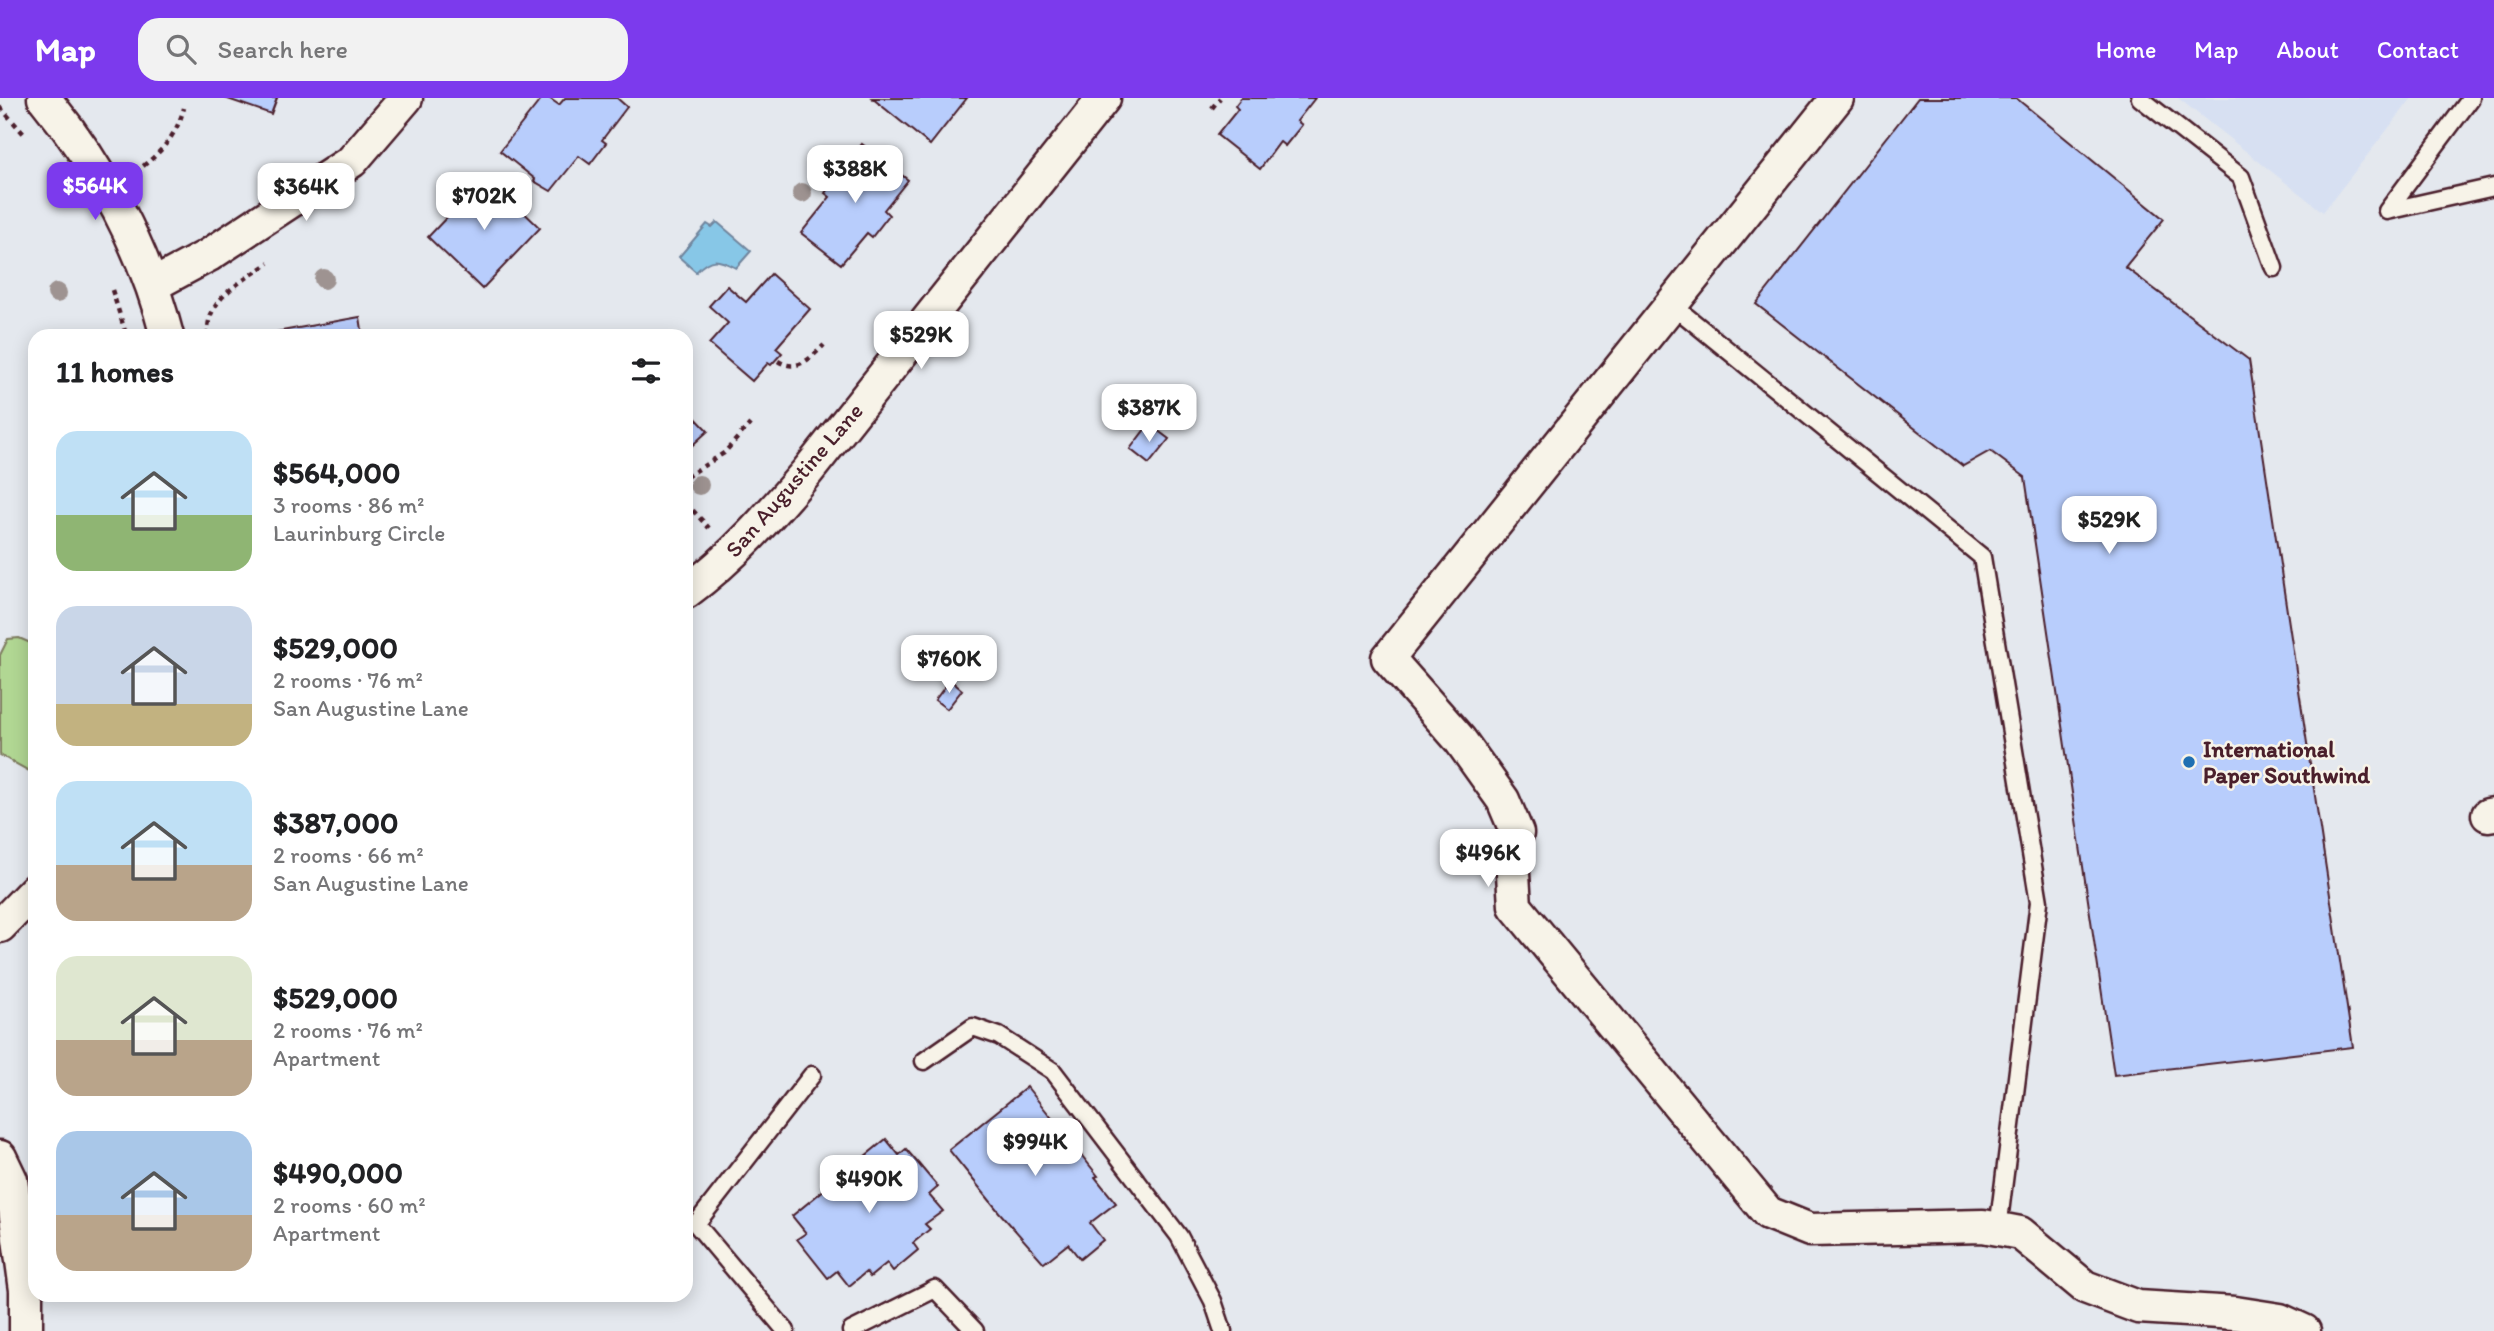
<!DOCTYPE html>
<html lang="en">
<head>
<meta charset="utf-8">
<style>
	body { margin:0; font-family:Itim,sans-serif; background:#f2f2f2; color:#202124; height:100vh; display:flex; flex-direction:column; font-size:26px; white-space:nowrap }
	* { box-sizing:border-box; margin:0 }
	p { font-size:23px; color:#757577 }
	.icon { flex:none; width:38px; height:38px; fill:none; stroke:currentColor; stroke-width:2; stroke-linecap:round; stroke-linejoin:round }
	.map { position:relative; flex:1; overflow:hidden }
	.panel { position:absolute; left:28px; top:231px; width:665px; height:973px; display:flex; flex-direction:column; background:#fff; border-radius:21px; box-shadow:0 4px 18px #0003 }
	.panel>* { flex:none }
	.price { position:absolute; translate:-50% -60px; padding:0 16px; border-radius:14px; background:#fff; color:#222; font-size:23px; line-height:46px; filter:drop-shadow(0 2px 4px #0008) }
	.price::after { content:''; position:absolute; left:50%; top:42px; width:21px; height:16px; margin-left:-10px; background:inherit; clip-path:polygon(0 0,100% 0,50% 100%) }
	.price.current { background:#7c3aed; color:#fff }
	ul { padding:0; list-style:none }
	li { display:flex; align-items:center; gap:21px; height:175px; padding:0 28px }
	li span { display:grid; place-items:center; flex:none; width:196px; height:140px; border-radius:21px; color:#555 }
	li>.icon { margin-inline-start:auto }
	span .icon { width:84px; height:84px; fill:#fffc; stroke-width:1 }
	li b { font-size:30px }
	h2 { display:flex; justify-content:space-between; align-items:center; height:84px; padding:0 28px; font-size:30px }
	header { display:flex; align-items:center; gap:42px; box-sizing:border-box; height:98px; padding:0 35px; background:#7c3aed; color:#fff }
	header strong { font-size:33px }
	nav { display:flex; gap:38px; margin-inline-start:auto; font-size:24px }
	.search { width:490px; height:63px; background:#f2f2f2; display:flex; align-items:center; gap:18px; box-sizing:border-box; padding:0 24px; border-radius:21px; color:#757577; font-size:26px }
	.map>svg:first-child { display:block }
	.built { fill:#d7e0f2 }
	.green { fill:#b1d793; stroke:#7e7b5f; stroke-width:2 }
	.water { fill:#87c7e7; stroke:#6f849c; stroke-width:2 }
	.building { fill:#b8cdfc; stroke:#4a1f2b; stroke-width:2 }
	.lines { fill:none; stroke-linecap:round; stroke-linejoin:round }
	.service-casing { stroke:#4a1f2b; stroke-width:21 }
	.minor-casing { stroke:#4a1f2b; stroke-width:37 }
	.path { stroke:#4a1f2b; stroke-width:4.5; stroke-dasharray:5 5; stroke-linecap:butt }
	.service { stroke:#f7f3e8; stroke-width:16 }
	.minor { stroke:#f7f3e8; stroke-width:32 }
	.tree { fill:#9e9391 }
	.poi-dot { fill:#1f6fb2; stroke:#f7f3e8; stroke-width:2.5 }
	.labels { text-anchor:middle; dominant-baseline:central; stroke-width:5; stroke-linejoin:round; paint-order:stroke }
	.street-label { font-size:23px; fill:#4a1f2b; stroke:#f7f3e8 }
	.poi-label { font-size:23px; font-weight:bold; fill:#4a1f2b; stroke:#f7f3e8; text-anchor:start }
</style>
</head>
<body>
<header>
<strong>Map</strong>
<div class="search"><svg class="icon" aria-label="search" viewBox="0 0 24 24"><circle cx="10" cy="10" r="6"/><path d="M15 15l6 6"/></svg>Search here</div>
<nav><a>Home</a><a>Map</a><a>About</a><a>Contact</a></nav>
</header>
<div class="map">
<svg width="2494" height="1233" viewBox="0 0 2494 1233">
	<rect width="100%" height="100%" fill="#e4e8ee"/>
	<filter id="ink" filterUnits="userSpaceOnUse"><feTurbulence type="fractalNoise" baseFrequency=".0143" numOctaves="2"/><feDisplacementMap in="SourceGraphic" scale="14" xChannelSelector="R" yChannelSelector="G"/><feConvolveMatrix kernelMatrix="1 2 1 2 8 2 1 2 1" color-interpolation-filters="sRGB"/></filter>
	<g filter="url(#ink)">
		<!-- built -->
		<path class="built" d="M2178 0H2412L2323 114Z"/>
		<!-- green -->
		<path class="green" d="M19 540 35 547V663L29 673 0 657V557L8 541Z"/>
		<!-- water -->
		<path class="water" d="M717 124 751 153 736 170C718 161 711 158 696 174L679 159 707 126 712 129Z"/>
		<!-- building -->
		<g class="building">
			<path d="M225 0H277L271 16Z"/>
			<path d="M542 0H549L559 7 565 0H617L627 9 602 42 606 45 590 66 579 58 551 93 534 83 535 81 500 53Z"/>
			<path d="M872 0H967L930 47Z"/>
			<path d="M1241 0H1315L1297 23 1302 27 1285 48 1280 44 1260 71 1217 37 1238 11 1235 8Z"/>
			<path d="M1918 0H2016L2164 121 2125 169 2249 262 2353 949 2114 977 2025 379 1990 353 1963 368 1756 206Z"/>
			<path d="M862 46 908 82 884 112 889 117 872 139 867 135 841 166 801 135 830 99 825 95Z"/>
			<path d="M486 78 540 130 482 191 428 139Z"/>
			<path d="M771 176 810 211 776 250 782 255 771 267 768 265 752 283 709 246 728 225 709 208 727 188 746 204Z"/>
			<path d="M360 219 363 238H277L276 234Z"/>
			<path d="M686 310 708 333 686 353Z"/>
			<path d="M1149 326 1169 341 1149 366 1130 351Z"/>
			<path d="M950 582 962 592 947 611 935 602Z"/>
			<path d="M1027 989 1098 1078 1095 1079 1116 1105 1090 1125 1103 1142 1080 1161 1068 1146 1044 1165 999 1114 949 1052Z"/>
			<path d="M886 1041 899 1057 906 1051 938 1089 929 1097 943 1113 925 1126 930 1131 913 1145 918 1152 893 1173 887 1165 870 1179 866 1174 849 1188 837 1173 828 1180 797 1141 806 1135 792 1118Z"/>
		</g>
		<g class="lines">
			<defs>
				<g id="service">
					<path d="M2140 0 2241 79 2274 170"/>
					<path d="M2471 0 2387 113 2494 89"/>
					<path d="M1671 206 1982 459 2039 804 1998 1131"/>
					<path d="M924 963 973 929 999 938 1053 973 1179 1138 1213 1203 1223 1233"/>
					<path d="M786 1233 696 1126 812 977"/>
					<path d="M851 1233 935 1191 975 1233"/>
				</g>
				<g id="minor">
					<path d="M44 0C101 69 145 151 167 238"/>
					<path d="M1837 0 1388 560 1460 642 1503 702 1517 735 1512 760 1515 808 1768 1115 1810 1132 1983 1128 2020 1135 2085 1189 2138 1209 2235 1215 2280 1222 2304 1233"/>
					<path d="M153 187 209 157 352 63 406 0"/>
					<path d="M686 494C733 460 770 417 807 374L1104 0"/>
					<path d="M2488 717 2494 716"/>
					<path d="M0 828 35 792"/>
					<path d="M0 1059 11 1082 26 1192V1233"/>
				</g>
			</defs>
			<!-- service casing -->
			<use href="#service" class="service-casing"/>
			<!-- minor casing -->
			<use href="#minor" class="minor-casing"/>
			<!-- path -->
			<g class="path">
				<path d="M0 9 24 36"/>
				<path d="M1212 10 1220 0"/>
				<path d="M135 74C159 57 176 39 184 10"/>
				<path d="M112 192 125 233 124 238"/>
				<path d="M208 238C205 200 242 184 269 165"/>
				<path d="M778 263C797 275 811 260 824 247"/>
				<path d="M686 379 724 355 750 326"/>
				<path d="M686 405 709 430"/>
			</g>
			<!-- service -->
			<use href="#service" class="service"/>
			<!-- minor -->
			<use href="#minor" class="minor"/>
		</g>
		<!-- trees -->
		<g class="tree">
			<circle cx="802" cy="95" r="10"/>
			<circle cx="324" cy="181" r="10"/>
			<circle cx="57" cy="195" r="10"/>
			<circle cx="699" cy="387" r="10"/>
		</g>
	</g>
	<!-- markers -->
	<circle class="poi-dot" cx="2189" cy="664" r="7"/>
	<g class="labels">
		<!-- street labels -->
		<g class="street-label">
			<text transform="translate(794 382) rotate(-49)">San Augustine Lane</text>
		</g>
		<!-- poi labels -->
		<g class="poi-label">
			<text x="2203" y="651">International<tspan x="2203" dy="26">Paper Southwind</tspan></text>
		</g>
	</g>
</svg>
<b class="price" style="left:855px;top:107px">$388K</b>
<b class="price current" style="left:95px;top:124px">$564K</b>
<b class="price" style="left:306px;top:125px">$364K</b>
<b class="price" style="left:484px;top:134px">$702K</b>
<b class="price" style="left:921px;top:273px">$529K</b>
<b class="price" style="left:1149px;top:346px">$387K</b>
<b class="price" style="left:2109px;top:458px">$529K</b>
<b class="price" style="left:949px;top:597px">$760K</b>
<b class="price" style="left:1488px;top:791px">$496K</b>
<b class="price" style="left:1035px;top:1080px">$994K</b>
<b class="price" style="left:869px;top:1117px">$490K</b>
<section class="panel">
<h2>11 homes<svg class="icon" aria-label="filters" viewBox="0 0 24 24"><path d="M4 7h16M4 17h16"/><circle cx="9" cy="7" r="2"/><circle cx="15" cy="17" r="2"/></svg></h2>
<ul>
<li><span style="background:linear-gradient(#bfe0f5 60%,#8fb573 0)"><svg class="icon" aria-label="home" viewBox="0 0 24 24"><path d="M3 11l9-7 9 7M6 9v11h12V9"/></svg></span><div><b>$564,000</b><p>3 rooms · 86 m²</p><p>Laurinburg Circle</p></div></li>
<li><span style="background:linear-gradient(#c9d6e8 70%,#c2b280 0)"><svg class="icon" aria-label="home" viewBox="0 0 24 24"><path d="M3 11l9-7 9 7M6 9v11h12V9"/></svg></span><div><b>$529,000</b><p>2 rooms · 76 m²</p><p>San Augustine Lane</p></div></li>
<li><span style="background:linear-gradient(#bfe0f5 60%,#b9a48a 0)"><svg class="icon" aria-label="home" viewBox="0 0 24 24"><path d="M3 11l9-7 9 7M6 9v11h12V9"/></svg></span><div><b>$387,000</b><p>2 rooms · 66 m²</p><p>San Augustine Lane</p></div></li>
<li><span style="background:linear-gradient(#dfe7d0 60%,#b9a48a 0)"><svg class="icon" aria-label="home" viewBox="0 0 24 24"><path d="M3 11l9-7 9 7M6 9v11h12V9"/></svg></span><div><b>$529,000</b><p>2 rooms · 76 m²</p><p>Apartment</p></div></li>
<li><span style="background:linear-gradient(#a9c7e8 60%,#b9a48a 0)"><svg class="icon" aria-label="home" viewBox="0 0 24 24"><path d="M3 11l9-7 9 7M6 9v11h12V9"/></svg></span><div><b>$490,000</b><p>2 rooms · 60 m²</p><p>Apartment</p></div></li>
</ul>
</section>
</div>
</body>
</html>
